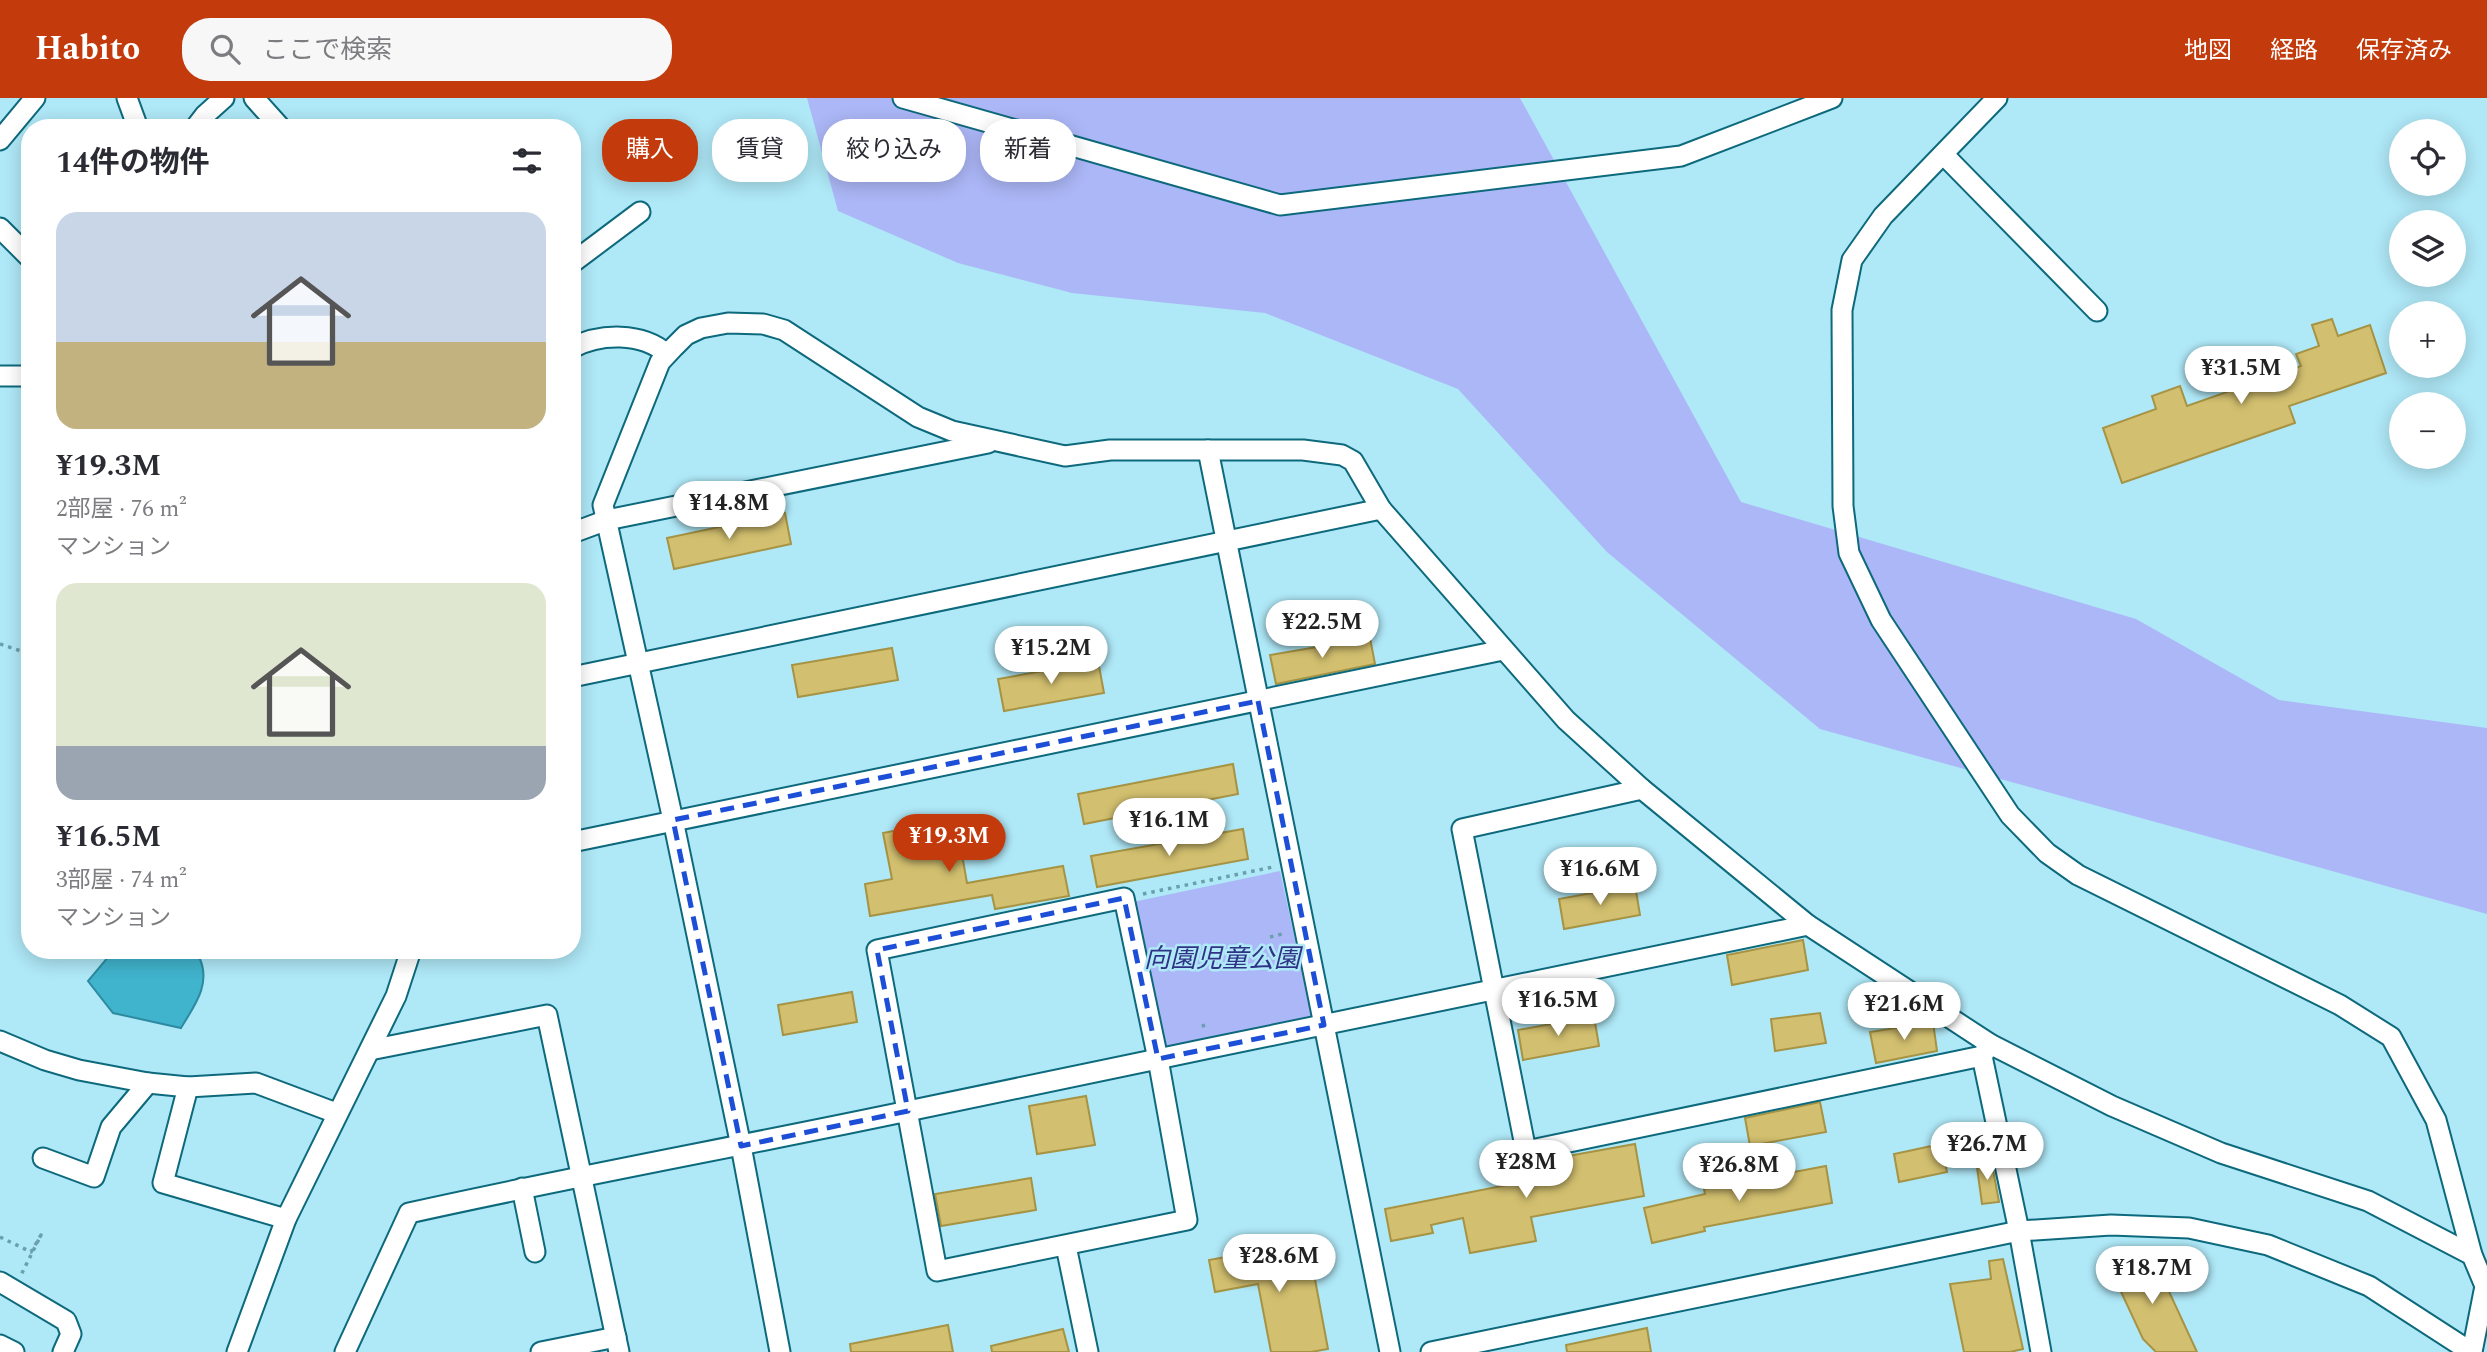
<!DOCTYPE html>
<html lang="ja">
<head>
<meta charset="utf-8">
<style>
	body { margin:0; font-family:Spectral,"Noto Sans JP",serif; background:#f7f7f7; color:#2b2b33; height:100vh; display:flex; flex-direction:column; font-size:26px; white-space:nowrap }
	* { box-sizing:border-box; margin:0 }
	p { font-size:23px; color:#7c7c81 }
	.icon { flex:none; width:38px; height:38px; fill:none; stroke:currentColor; stroke-width:2; stroke-linecap:round; stroke-linejoin:round }
	.map { position:relative; flex:1; overflow:hidden }
	.sheet { position:absolute; left:21px; top:21px; width:560px; height:840px; display:flex; flex-direction:column; background:#fff; border-radius:28px; box-shadow:0 4px 18px #0003 }
	.sheet>* { flex:none }
	.banner { position:absolute; left:602px; top:21px; width:665px; height:63px; display:flex; gap:14px }
	.buttons { position:absolute; left:2389px; top:21px; display:grid; gap:14px }
	.buttons a { display:grid; place-items:center; width:77px; height:77px; border-radius:50%; background:#fff; box-shadow:0 4px 18px #0003; font-size:35px }
	.price { position:absolute; translate:-50% -60px; padding:0 16px; border-radius:24px; background:#fff; color:#222; font-size:23px; line-height:46px; filter:drop-shadow(0 2px 4px #0008) }
	.price::after { content:''; position:absolute; left:50%; top:42px; width:21px; height:16px; margin-left:-10px; background:inherit; clip-path:polygon(0 0,100% 0,50% 100%) }
	.price.on { background:#c33b0c; color:#fff }
	ul { padding:0; list-style:none }
	li { display:grid; align-content:center; gap:14px; height:371px; padding:0 35px }
	li span { display:grid; place-items:center; height:217px; border-radius:21px; color:#555 }
	li>.icon { margin-inline-start:auto }
	span .icon { width:126px; height:126px; fill:#fffc; stroke-width:1 }
	li b { font-size:30px }
	h2 { display:flex; justify-content:space-between; align-items:center; height:84px; padding:0 35px; font-size:30px }
	.chip { padding:0 24px; border-radius:28px; background:#fff; box-shadow:0 4px 18px #0003; font-size:24px; line-height:63px }
	.chip.on { background:#c33b0c; color:#fff }
	header { display:flex; align-items:center; gap:42px; box-sizing:border-box; height:98px; padding:0 35px; background:#c33b0c; color:#fff }
	header strong { font-size:33px }
	nav { display:flex; gap:38px; margin-inline-start:auto; font-size:24px }
	.search { width:490px; height:63px; background:#f7f7f7; display:flex; align-items:center; gap:18px; box-sizing:border-box; padding:0 24px; border-radius:28px; color:#7c7c81; font-size:26px }
	.map>svg:first-child { display:block }
	.green { fill:#acb7f7 }
	.water { fill:#40b3cd; stroke:#2d8ba1; stroke-width:2 }
	.building { fill:#d2bf6f; stroke:#a69343; stroke-width:2 }
	.lines { fill:none; stroke-linecap:round; stroke-linejoin:round }
	.minor-casing { stroke:#0d697c; stroke-width:23 }
	.path { stroke:#6a9fac; stroke-width:3.5; stroke-dasharray:3.5 5; stroke-linecap:butt }
	.minor { stroke:#fff; stroke-width:19 }
	.marked { fill:none; stroke:#1d4ed8; stroke-width:5; stroke-dasharray:14 9; stroke-linejoin:round }
	.labels { text-anchor:middle; dominant-baseline:central; stroke-width:5; stroke-linejoin:round; paint-order:stroke }
	.park-label { font-size:26px; font-style:italic; fill:#303286; stroke:#afe8f7 }
</style>
</head>
<body>
<header>
<strong>Habito</strong>
<div class="search"><svg class="icon" aria-label="search" viewBox="0 0 24 24"><circle cx="10" cy="10" r="6"/><path d="M15 15l6 6"/></svg>ここで検索</div>
<nav><a>地図</a><a>経路</a><a>保存済み</a></nav>
</header>
<div class="map">
<svg width="2487" height="1254" viewBox="0 0 2487 1254">
	<rect width="100%" height="100%" fill="#afe8f7"/>
	<!-- green -->
	<g class="green">
		<path d="M807 0H1520L1741 404 2136 521 2279 602 2487 630V816L1820 631 1607 454 1458 291 1265 215 1072 195 958 165 838 113Z"/>
		<path d="M1280 773 1312 919 1166 950 1133 804Z"/>
	</g>
	<!-- water -->
	<path class="water" d="M114 852H182L200 861C211 887 194 908 181 930L113 915 88 883Z"/>
	<!-- building -->
	<g class="building">
		<path d="M2332 221 2338 238 2370 227 2386 275 2289 308 2295 325 2122 385 2103 330 2156 311 2152 298 2180 288 2187 308 2301 268 2296 256 2319 248 2312 227Z"/>
		<path d="M785 415 791 446 674 471 667 440Z"/>
		<path d="M1370 540 1375 566 1276 586 1270 557Z"/>
		<path d="M892 550 898 582 798 599 792 567Z"/>
		<path d="M1098 563 1104 595 1004 613 998 581Z"/>
		<path d="M1233 666 1238 696 1084 726 1078 696Z"/>
		<path d="M959 720 965 750 961 751 967 785 1063 768 1069 798 995 811 992 797 870 818 865 786 892 781 883 735Z"/>
		<path d="M1243 731 1248 761 1097 789 1091 758Z"/>
		<path d="M1635 787 1640 817 1564 831 1559 801Z"/>
		<path d="M1803 842 1808 872 1732 887 1727 857Z"/>
		<path d="M852 894 857 924 783 937 778 907Z"/>
		<path d="M1820 915 1826 945 1775 953 1771 921Z"/>
		<path d="M1594 918 1599 948 1523 962 1518 932Z"/>
		<path d="M1933 924 1937 953 1876 965 1870 934Z"/>
		<path d="M1086 998 1095 1047 1037 1056 1029 1008Z"/>
		<path d="M1820 1004 1826 1034 1750 1048 1745 1020Z"/>
		<path d="M1635 1046 1644 1098 1531 1119 1536 1143 1470 1155 1463 1120 1431 1127 1433 1135 1391 1143 1385 1111 1543 1080 1540 1063Z"/>
		<path d="M1941 1046 1947 1074 1899 1084 1894 1056Z"/>
		<path d="M1991 1061 1999 1104 1982 1106 1976 1062Z"/>
		<path d="M1826 1068 1832 1105 1704 1129 1705 1133 1652 1145 1644 1110 1705 1096 1704 1091Z"/>
		<path d="M1031 1080 1036 1112 941 1128 935 1096Z"/>
		<path d="M1308 1144 1328 1251 1311 1254H1271L1258 1186 1215 1194 1209 1162Z"/>
		<path d="M2132 1157 2137 1167 2153 1159 2197 1254H2156L2143 1241 2109 1168Z"/>
		<path d="M2003 1161 2023 1251 2010 1254H1964L1950 1186 1991 1181 1989 1163Z"/>
		<path d="M948 1227 953 1254H851L850 1246Z"/>
		<path d="M1647 1230 1651 1254H1567L1566 1247Z"/>
		<path d="M1063 1231 1069 1254H992L991 1248Z"/>
	</g>
	<g class="lines">
		<defs>
			<g id="minor">
				<path d="M127 0 138 30"/>
				<path d="M254 0 281 30"/>
				<path d="M903 0 1280 107 1681 58 1832 0"/>
				<path d="M1997 0 1883 118 1852 162 1842 212 1843 408 1849 455 1881 522 2010 717 2047 755 2078 777 2340 907 2391 939 2436 1022 2472 1157 2485 1188 2472 1254"/>
				<path d="M195 30 205 17 224 0"/>
				<path d="M0 42 35 0"/>
				<path d="M1944 57 2097 213"/>
				<path d="M0 130 30 160"/>
				<path d="M572 165 640 114"/>
				<path d="M572 250C600 235 642 234 667 256"/>
				<path d="M0 278H30"/>
				<path d="M1208 352 1390 1254"/>
				<path d="M572 435 607 422 988 345"/>
				<path d="M572 579 1381 411"/>
				<path d="M1642 691 1462 731 1526 1053 1982 958 1990 946"/>
				<path d="M572 744 1503 552"/>
				<path d="M1124 800 1158 961 1187 1122 937 1173 877 852Z"/>
				<path d="M0 943 45 962 79 972 148 985 188 989 256 985 336 1015"/>
				<path d="M370 952 547 917 619 1254"/>
				<path d="M1982 958 2019 1133 2041 1254"/>
				<path d="M188 989 163 1085 286 1121"/>
				<path d="M43 1060 94 1079 111 1029 148 985"/>
				<path d="M522 1090 535 1154"/>
				<path d="M1066 1148 1088 1254"/>
				<path d="M0 1184 66 1223 71 1236 63 1254"/>
				<path d="M0 1247 14 1254"/>
				<path d="M237 1254 286 1121 396 898 411 852"/>
				<path d="M345 1254 409 1115C575 1078 742 1048 908 1013 1208 951 1508 887 1808 827"/>
				<path d="M541 1254 616 1239"/>
				<path d="M780 1254 741 1048 673 722 603 407 660 264 674 249 686 237 701 230 728 225 763 226 784 232 918 319 952 333 1065 358 1110 352H1303L1342 357 1353 363 1381 411 1566 622 1642 691 1808 827 1990 946 2112 1008 2221 1055 2368 1103 2472 1157"/>
				<path d="M1431 1254 2019 1133 2111 1127 2189 1130 2268 1147 2369 1188 2471 1254"/>
			</g>
		</defs>
		<!-- minor casing -->
		<use href="#minor" class="minor-casing"/>
		<!-- path -->
		<g class="path">
			<path d="M0 546 30 556"/>
			<path d="M1143 796 1273 769"/>
			<path d="M1270 839 1286 835"/>
			<path d="M1203 926 1205 934"/>
			<path d="M0 1139 31 1154 41 1137 21 1177"/>
		</g>
		<!-- minor -->
		<use href="#minor" class="minor"/>
	</g>
	<!-- marked area -->
	<path class="marked" d="M1258 603 1324 927 1158 961 1124 800 877 852 908 1013 741 1048 673 722Z"/>
	<g class="labels">
		<!-- park labels -->
		<g class="park-label">
			<text x="1222" y="861">向園児童公園</text>
		</g>
	</g>
</svg>
<div class="buttons">
<a><svg class="icon" aria-label="locate" viewBox="0 0 24 24"><circle cx="12" cy="12" r="6"/><path d="M12 2v4M12 18v4M2 12h4M18 12h4"/></svg></a>
<a><svg class="icon" aria-label="layers" viewBox="0 0 24 24"><path d="M12 4l9 5-9 5-9-5zM3 14l9 5 9-5"/></svg></a>
<a>+</a>
<a>−</a>
</div>
<b class="price" style="left:2241px;top:308px">¥31.5M</b>
<b class="price" style="left:729px;top:443px">¥14.8M</b>
<b class="price" style="left:1322px;top:562px">¥22.5M</b>
<b class="price" style="left:1051px;top:588px">¥15.2M</b>
<b class="price" style="left:1169px;top:760px">¥16.1M</b>
<b class="price on" style="left:949px;top:776px">¥19.3M</b>
<b class="price" style="left:1600px;top:809px">¥16.6M</b>
<b class="price" style="left:1558px;top:940px">¥16.5M</b>
<b class="price" style="left:1904px;top:944px">¥21.6M</b>
<b class="price" style="left:1987px;top:1084px">¥26.7M</b>
<b class="price" style="left:1526px;top:1102px">¥28M</b>
<b class="price" style="left:1739px;top:1105px">¥26.8M</b>
<b class="price" style="left:1279px;top:1196px">¥28.6M</b>
<b class="price" style="left:2152px;top:1208px">¥18.7M</b>
<div class="banner">
<a class="chip on">購入</a>
<a class="chip">賃貸</a>
<a class="chip">絞り込み</a>
<a class="chip">新着</a>
</div>
<section class="sheet">
<h2>14件の物件<svg class="icon" aria-label="filters" viewBox="0 0 24 24"><path d="M4 7h16M4 17h16"/><circle cx="9" cy="7" r="2"/><circle cx="15" cy="17" r="2"/></svg></h2>
<ul>
<li><span style="background:linear-gradient(#c9d6e8 60%,#c2b280 0)"><svg class="icon" aria-label="home" viewBox="0 0 24 24"><path d="M3 11l9-7 9 7M6 9v11h12V9"/></svg></span><div><b>¥19.3M</b><p>2部屋 · 76 m²</p><p>マンション</p></div></li>
<li><span style="background:linear-gradient(#dfe7d0 75%,#9aa5b1 0)"><svg class="icon" aria-label="home" viewBox="0 0 24 24"><path d="M3 11l9-7 9 7M6 9v11h12V9"/></svg></span><div><b>¥16.5M</b><p>3部屋 · 74 m²</p><p>マンション</p></div></li>
</ul>
</section>
</div>
</body>
</html>
